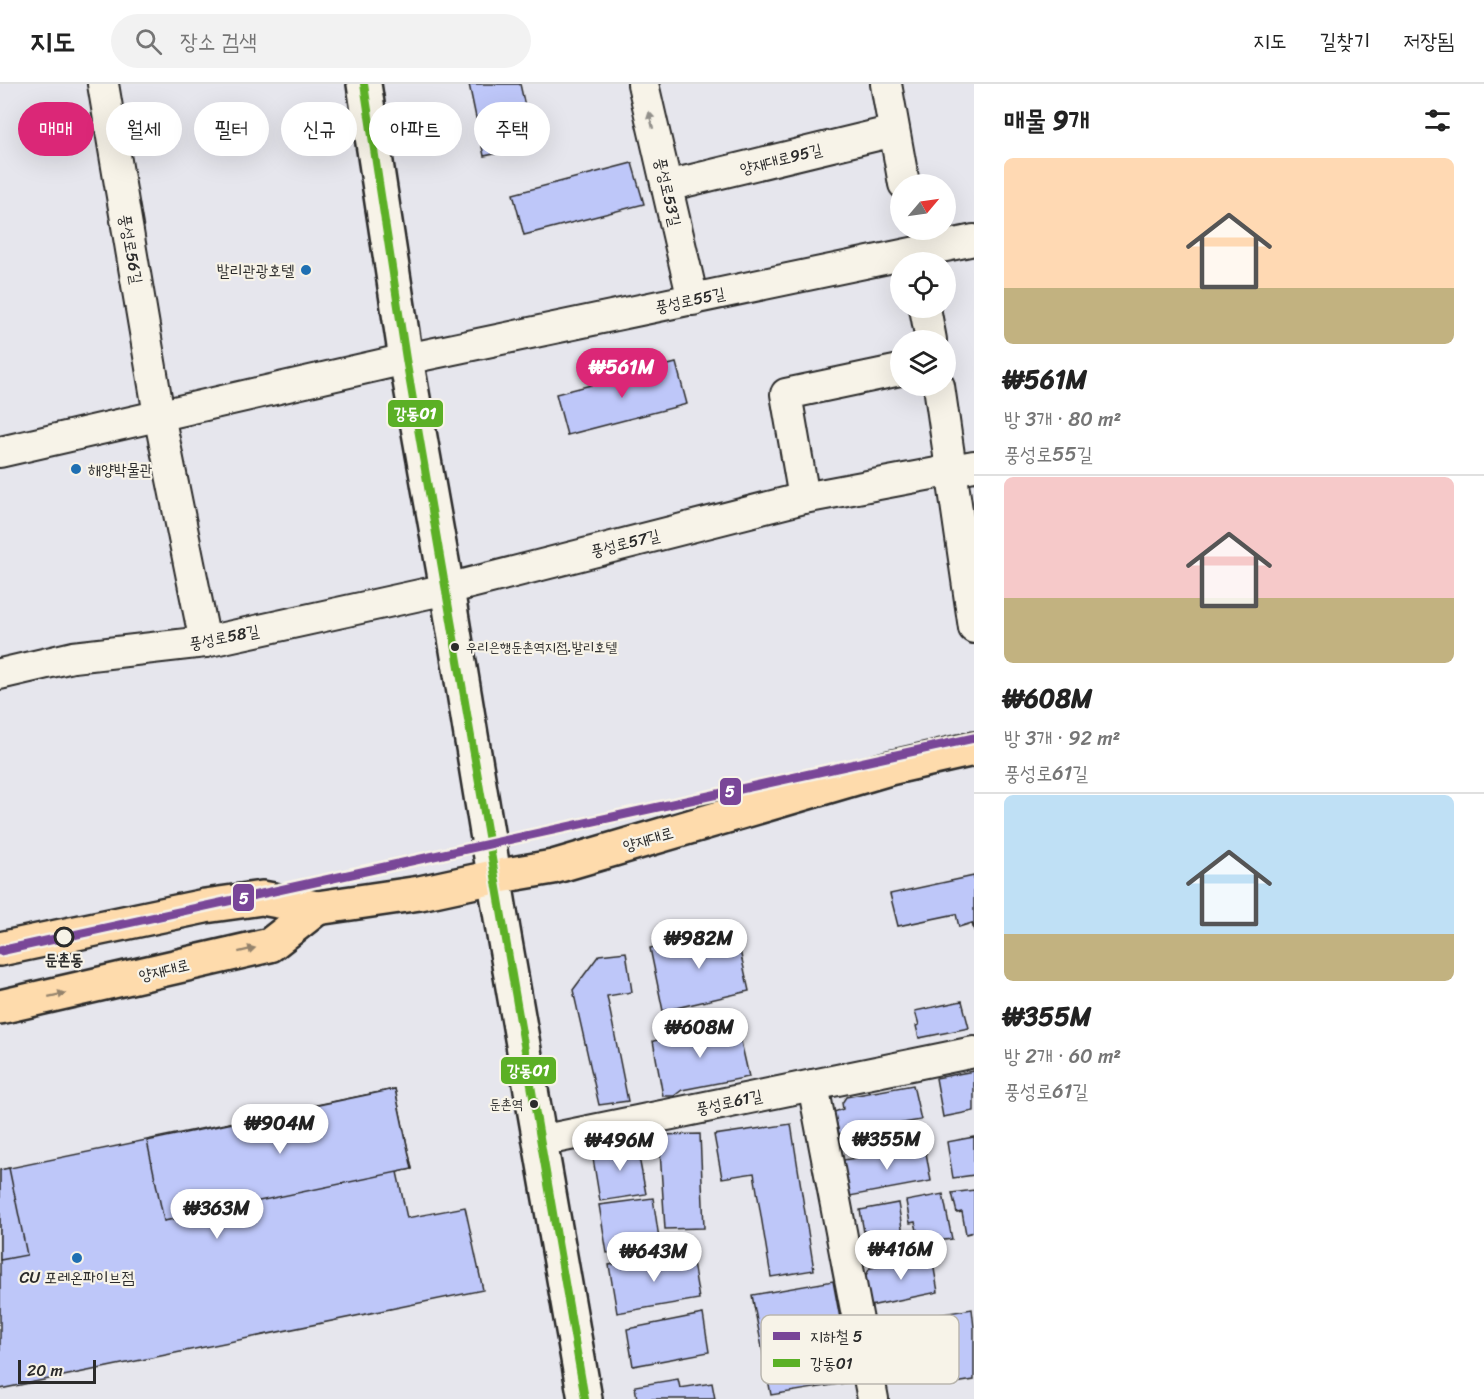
<!DOCTYPE html>
<html lang="ko">
<head>
<meta charset="utf-8">
<style>
	body { margin:0; font-family:Sriracha,"Poor Story",sans-serif; background:#f2f2f2; color:#222; height:100vh; display:flex; flex-direction:column; font-size:22px; white-space:nowrap }
	* { box-sizing:border-box; margin:0 }
	p { font-size:20px; color:#767676 }
	.icon { flex:none; width:33px; height:33px; fill:none; stroke:currentColor; stroke-width:2; stroke-linecap:round; stroke-linejoin:round }
	.map { position:relative; flex:1; overflow:hidden }
	.sheet { display:flex; flex-direction:column; background:#fff; width:510px }
	.sheet>* { flex:none }
	.guide { position:absolute; left:18px; top:18px; width:570px; height:54px; display:flex; gap:12px }
	.needle { width:39px; rotate:61deg }
	.fabs { position:absolute; left:890px; top:90px; display:grid; gap:12px }
	.fabs a { display:grid; place-items:center; width:66px; height:66px; border-radius:50%; background:#fff; box-shadow:0 6px 24px #0002; font-size:30px }
	.scale { position:absolute; left:18px; bottom:15px; width:78px; box-sizing:border-box; padding-left:6px; border:3px solid #2b2b2b; border-top:0; font-size:16px; line-height:21px; white-space:nowrap; color:#2b2b2b; -webkit-text-stroke:4px #f7f3e8; paint-order:stroke }
	.price { position:absolute; translate:-50% -51px; padding:0 14px; border-radius:21px; background:#fff; color:#222; font-size:20px; line-height:39px; filter:drop-shadow(0 2px 3px #0008) }
	.price::after { content:''; position:absolute; left:50%; top:36px; width:18px; height:14px; margin-left:-9px; background:inherit; clip-path:polygon(0 0,100% 0,50% 100%) }
	.price.active { background:#db2777; color:#fff }
	ul { padding:0; list-style:none }
	li { display:grid; align-content:center; gap:12px; height:318px; padding:0 30px }
	li+li { border-top:2px solid #e0e0e0 }
	li span { display:grid; place-items:center; height:186px; border-radius:9px; color:#555 }
	li>.icon { margin-inline-start:auto }
	span .icon { width:108px; height:108px; fill:#fffc; stroke-width:1 }
	li b { font-size:26px }
	h2 { display:flex; justify-content:space-between; align-items:center; height:72px; padding:0 30px; font-size:26px }
	.pill { padding:0 21px; border-radius:27px; background:#fff; box-shadow:0 6px 24px #0002; font-size:21px; line-height:54px }
	.pill.active { background:#db2777; color:#fff }
	header { display:flex; align-items:center; gap:36px; box-sizing:border-box; height:84px; padding:0 30px; background:#fff; border-bottom:2px solid #e0e0e0 }
	header strong { font-size:28px }
	nav { display:flex; gap:33px; margin-inline-start:auto; font-size:21px }
	.search { width:420px; height:54px; background:#f2f2f2; display:flex; align-items:center; gap:15px; box-sizing:border-box; padding:0 21px; border-radius:33px; color:#767676; font-size:22px }
	main { display:flex; flex:1; min-height:0 }
	.map>svg:first-child { display:block }
	.building { fill:#bec7f9; stroke:#2b2b2b; stroke-width:1.5 }
	.lines { fill:none; stroke-linecap:round; stroke-linejoin:round }
	.street-casing { stroke:#2b2b2b; stroke-width:34 }
	.secondary-casing { stroke:#2b2b2b; stroke-width:38 }
	.primary-casing { stroke:#2b2b2b; stroke-width:38 }
	.street { stroke:#f7f3e8; stroke-width:30 }
	.secondary { stroke:#f7f3e8; stroke-width:33 }
	.primary { stroke:#fedbac; stroke-width:33 }
	.bus-1-casing { stroke:#f7f3e8; stroke-width:12 }
	.bus-1 { stroke:#5bb025; stroke-width:8 }
	.metro-1-casing { stroke:#f7f3e8; stroke-width:14 }
	.metro-1 { stroke:#794698; stroke-width:9 }
	.oneway { fill:#918f8a }
	.oneway2 { fill:#94836c }
	.poi-dot { fill:#1f6fb2; stroke:#f7f3e8; stroke-width:2 }
	.bus-dot { fill:#2b2b2b; stroke:#f7f3e8; stroke-width:2 }
	.stop-dot { fill:#f7f3e8; stroke:#2b2b2b; stroke-width:3 }
	.labels { text-anchor:middle; dominant-baseline:central; stroke-width:4.5; stroke-linejoin:round; paint-order:stroke }
	.bus-label { font-size:14px; fill:#2b2b2b; stroke:#f7f3e8; text-anchor:start }
	.street-label { font-size:16px; fill:#2b2b2b; stroke:#f7f3e8 }
	.poi-label { font-size:16px; fill:#2b2b2b; stroke:#f7f3e8; text-anchor:end }
	.stop-label { font-size:16px; font-weight:bold; fill:#2b2b2b; stroke:#f7f3e8 }
	.key { fill:#f7f3e8; stroke:#bab7af; stroke-width:1.5 }
	.key-label { font-size:16px; fill:#2b2b2b }
	.line-badge { stroke:#f7f3e8; stroke-width:2 }
	.badge-label { font-size:16px; text-anchor:middle; font-weight:bold; fill:#fff }
</style>
</head>
<body>
<header>
<strong>지도</strong>
<div class="search"><svg class="icon" aria-label="search" viewBox="0 0 24 24"><circle cx="10" cy="10" r="6"/><path d="M15 15l6 6"/></svg>장소 검색</div>
<nav><a>지도</a><a>길찾기</a><a>저장됨</a></nav>
</header>
<main>
<div class="map">
<svg width="974" height="1315" viewBox="0 0 974 1315">
	<rect width="100%" height="100%" fill="#e6e6ed"/>
	<filter id="ink" filterUnits="userSpaceOnUse"><feTurbulence type="fractalNoise" baseFrequency=".0167" numOctaves="2"/><feDisplacementMap in="SourceGraphic" scale="12" xChannelSelector="R" yChannelSelector="G"/><feConvolveMatrix kernelMatrix="1 2 1 2 8 2 1 2 1" color-interpolation-filters="sRGB"/></filter>
	<g filter="url(#ink)">
		<!-- building -->
		<g class="building">
			<path d="M469 0H520L534 62 484 72Z"/>
			<path d="M632 79 644 120 524 151 513 110Z"/>
			<path d="M676 279 687 320 567 351 556 310Z"/>
			<path d="M974 792V847L972 839 959 843 956 830 898 842 890 810Z"/>
			<path d="M735 844 749 907 663 927 650 864Z"/>
			<path d="M626 868 632 908 607 912 628 1017 599 1021 573 906 599 871Z"/>
			<path d="M962 917 969 944 919 954 916 942 919 941 915 927Z"/>
			<path d="M737 940 749 993 682 1006 674 1012H663L653 957Z"/>
			<path d="M974 987V1027L943 1033 936 994Z"/>
			<path d="M913 1001 921 1036 839 1050 834 1028 843 1025 842 1019 846 1013Z"/>
			<path d="M395 1005 412 1085 397 1088 407 1134 465 1123 483 1206 0 1305V1086Z"/>
			<path d="M395 1005 412 1085 164 1137 147 1057Z"/>
			<path d="M791 1040 814 1186 771 1193 754 1089 722 1094 714 1051Z"/>
			<path d="M700 1050 704 1144 665 1145 659 1051Z"/>
			<path d="M974 1053V1091L953 1094 947 1058Z"/>
			<path d="M647 1058 649 1065 638 1068 646 1110 600 1117 592 1068Z"/>
			<path d="M925 1063 931 1097 850 1112 843 1076Z"/>
			<path d="M9 1084 27 1171 0 1176V1086Z"/>
			<path d="M974 1106V1148L966 1150 962 1128 957 1129 952 1109Z"/>
			<path d="M943 1110 952 1155 920 1159 915 1138 910 1139 906 1117Z"/>
			<path d="M653 1114 660 1161 607 1169 599 1121Z"/>
			<path d="M898 1119 905 1163 873 1168 867 1147 864 1148 860 1126Z"/>
			<path d="M683 1170 692 1172 699 1215 617 1229 609 1181Z"/>
			<path d="M932 1173 938 1208 870 1222 865 1193 870 1184Z"/>
			<path d="M833 1197 852 1298 771 1311 752 1211Z"/>
			<path d="M972 1225 974 1244V1296L949 1300 937 1231Z"/>
			<path d="M703 1230 709 1268 633 1282 627 1245Z"/>
			<path d="M678 1295 680 1304 712 1299 715 1315H637L635 1302Z"/>
		</g>
		<g class="lines">
			<defs>
				<g id="street">
					<path d="M103 0 159 331 205 558"/>
					<path d="M643 0 693 216"/>
					<path d="M886 0 904 100"/>
					<path d="M667 102 894 47"/>
					<path d="M925 224 931 256"/>
					<path d="M939 302 974 544"/>
					<path d="M0 368 406 275 974 156"/>
					<path d="M804 414 786 310 900 286"/>
					<path d="M0 590 73 573 205 558 447 505 804 414 974 382"/>
					<path d="M813 1001 873 1315"/>
					<path d="M540 1057 974 968"/>
				</g>
				<path id="secondary" d="M364 0 406 275 447 505 503 846 585 1315"/>
				<g id="primary">
					<path d="M0 865 205 822 262 814 317 824 420 809 494 793 553 783 890 684 974 665"/>
					<path d="M0 923 270 861 317 824"/>
				</g>
			</defs>
			<!-- street casing -->
			<use href="#street" class="street-casing"/>
			<!-- secondary casing -->
			<use href="#secondary" class="secondary-casing"/>
			<!-- primary casing -->
			<use href="#primary" class="primary-casing"/>
			<!-- street -->
			<use href="#street" class="street"/>
			<!-- secondary -->
			<use href="#secondary" class="secondary"/>
			<!-- primary -->
			<use href="#primary" class="primary"/>
			<defs>
				<path id="bus-1" d="M364 0 406 275 585 1315"/>
			</defs>
			<!-- bus-1 casing -->
			<use href="#bus-1" class="bus-1-casing"/>
			<!-- bus-1 -->
			<use href="#bus-1" class="bus-1"/>
			<defs>
				<path id="metro-1" d="M0 867 974 654"/>
			</defs>
			<!-- metro-1 casing -->
			<use href="#metro-1" class="metro-1-casing"/>
			<!-- metro-1 -->
			<use href="#metro-1" class="metro-1"/>
		</g>
		<!-- one-way arrows -->
		<defs><path id="oneway-solid" d="M-6-.8H1V-3.2L6.5 0L1 3.2V.8H-6Z" transform="scale(1.5)"/></defs>
		<use class="oneway" href="#oneway-solid" transform="translate(651 36) rotate(-103)"/>
		<g class="oneway2">
			<use href="#oneway-solid" transform="translate(247 866) rotate(-14)"/>
			<use href="#oneway-solid" transform="translate(57 911) rotate(-12)"/>
		</g>
	</g>
	<!-- markers -->
	<g class="poi-dot">
		<circle cx="306" cy="186" r="6"/>
		<circle cx="76" cy="385" r="6"/>
		<circle cx="77" cy="1174" r="6"/>
	</g>
	<g class="bus-dot">
		<circle cx="455" cy="563" r="5"/>
		<circle cx="534" cy="1020" r="5"/>
	</g>
	<circle class="stop-dot" cx="64" cy="853" r="9"/>
	<g class="labels">
		<!-- bus labels -->
		<g class="bus-label">
			<text x="466" y="563">우리은행둔촌역지점.발리호텔</text>
			<text x="523" y="1020" text-anchor="end">둔촌역</text>
		</g>
		<!-- street labels -->
		<g class="street-label">
			<text transform="translate(781 75) rotate(-14)">양재대로95길</text>
			<text transform="translate(668 108) rotate(77)">풍성로53길</text>
			<text transform="translate(131 165) rotate(80)">풍성로56길</text>
			<text transform="translate(690 216) rotate(-12)">풍성로55길</text>
			<text transform="translate(625 459) rotate(-14)">풍성로57길</text>
			<text transform="translate(224 553) rotate(-11)">풍성로58길</text>
			<text transform="translate(648 755) rotate(-16)">양재대로</text>
			<text transform="translate(164 886) rotate(-13)">양재대로</text>
			<text transform="translate(729 1018) rotate(-12)">풍성로61길</text>
		</g>
		<!-- poi labels -->
		<g class="poi-label">
			<text x="294" y="186">발리관광호텔</text>
			<text x="88" y="385" text-anchor="start">해양박물관</text>
			<text x="77" y="1193" text-anchor="middle">CU 포레온파이브점</text>
		</g>
		<!-- stop labels -->
		<g class="stop-label">
			<text x="64" y="875">둔촌동</text>
		</g>
	</g>
	<!-- legend -->
	<rect x="761" y="1231" width="198" height="69" rx="9" class="key"/>
	<rect x="773" y="1248" width="27" height="8" fill="#794698"/>
	<rect x="773" y="1275" width="27" height="8" fill="#5bb025"/>
	<g class="key-label">
		<text x="810" y="1258">지하철 5</text>
		<text x="810" y="1285">강동01</text>
	</g>
	<g class="line-badge">
		<rect x="387" y="315" width="57" height="29" rx="6" fill="#5bb025"/>
		<rect x="719" y="693" width="23" height="29" rx="6" fill="#794698"/>
		<rect x="232" y="799" width="23" height="29" rx="6" fill="#794698"/>
		<rect x="500" y="972" width="57" height="29" rx="6" fill="#5bb025"/>
	</g>
	<g class="badge-label">
		<text x="415" y="335">강동01</text>
		<text x="730" y="713">5</text>
		<text x="244" y="820">5</text>
		<text x="528" y="992">강동01</text>
	</g>
</svg>
<div class="fabs">
<a><svg class="needle" viewBox="-14 -14 28 28"><path d="M0-13l5 13h-10z" fill="#e53935"/><path d="M0 13l5-13h-10z" fill="#767676"/></svg></a>
<a><svg class="icon" aria-label="locate" viewBox="0 0 24 24"><circle cx="12" cy="12" r="6"/><path d="M12 2v4M12 18v4M2 12h4M18 12h4"/></svg></a>
<a><svg class="icon" aria-label="layers" viewBox="0 0 24 24"><path d="M12 4l9 5-9 5-9-5zM3 14l9 5 9-5"/></svg></a>
</div>
<div class="scale">20 m</div>
<b class="price active" style="left:622px;top:315px">₩561M</b>
<b class="price" style="left:699px;top:886px">₩982M</b>
<b class="price" style="left:700px;top:975px">₩608M</b>
<b class="price" style="left:280px;top:1071px">₩904M</b>
<b class="price" style="left:887px;top:1087px">₩355M</b>
<b class="price" style="left:620px;top:1088px">₩496M</b>
<b class="price" style="left:217px;top:1156px">₩363M</b>
<b class="price" style="left:901px;top:1197px">₩416M</b>
<b class="price" style="left:654px;top:1199px">₩643M</b>
<div class="guide">
<a class="pill active">매매</a>
<a class="pill">월세</a>
<a class="pill">필터</a>
<a class="pill">신규</a>
<a class="pill">아파트</a>
<a class="pill">주택</a>
</div>
</div>
<section class="sheet">
<h2>매물 9개<svg class="icon" aria-label="filters" viewBox="0 0 24 24"><path d="M4 7h16M4 17h16"/><circle cx="9" cy="7" r="2"/><circle cx="15" cy="17" r="2"/></svg></h2>
<ul>
<li><span style="background:linear-gradient(#ffd9b3 70%,#c2b280 0)"><svg class="icon" aria-label="home" viewBox="0 0 24 24"><path d="M3 11l9-7 9 7M6 9v11h12V9"/></svg></span><div><b>₩561M</b><p>방 3개 · 80 m²</p><p>풍성로55길</p></div></li>
<li><span style="background:linear-gradient(#f6c9c9 65%,#c2b280 0)"><svg class="icon" aria-label="home" viewBox="0 0 24 24"><path d="M3 11l9-7 9 7M6 9v11h12V9"/></svg></span><div><b>₩608M</b><p>방 3개 · 92 m²</p><p>풍성로61길</p></div></li>
<li><span style="background:linear-gradient(#bfe0f5 75%,#c2b280 0)"><svg class="icon" aria-label="home" viewBox="0 0 24 24"><path d="M3 11l9-7 9 7M6 9v11h12V9"/></svg></span><div><b>₩355M</b><p>방 2개 · 60 m²</p><p>풍성로61길</p></div></li>
</ul>
</section>
</main>
</body>
</html>
